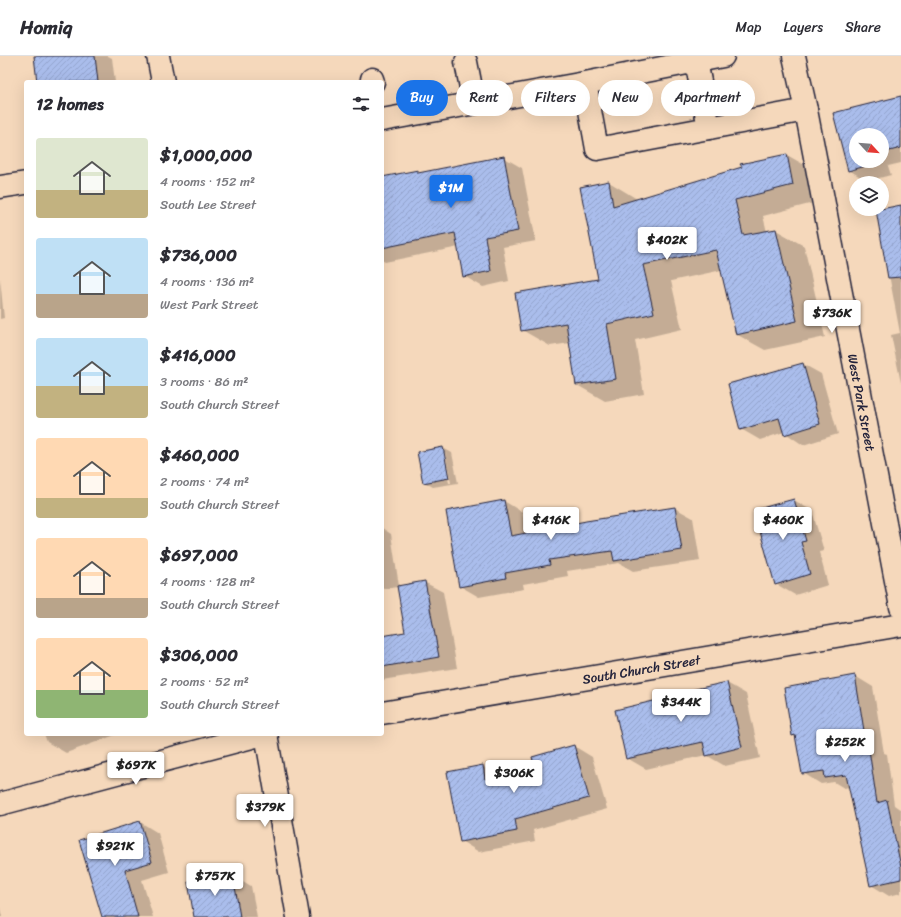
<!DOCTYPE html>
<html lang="en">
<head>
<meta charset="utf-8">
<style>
	body { margin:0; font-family:Sriracha,sans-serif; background:#f7f7f7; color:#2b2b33; height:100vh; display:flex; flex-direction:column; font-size:15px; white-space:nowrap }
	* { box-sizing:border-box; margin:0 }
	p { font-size:13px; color:#7c7c81 }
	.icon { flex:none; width:22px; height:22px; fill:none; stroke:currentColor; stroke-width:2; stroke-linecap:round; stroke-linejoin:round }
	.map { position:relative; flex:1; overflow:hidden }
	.details { position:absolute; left:24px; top:24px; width:360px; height:656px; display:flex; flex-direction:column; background:#fff; border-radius:4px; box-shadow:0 4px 16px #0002 }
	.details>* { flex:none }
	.top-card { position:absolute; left:396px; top:24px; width:380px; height:36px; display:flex; gap:8px }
	.needle { width:26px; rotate:116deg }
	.tools { position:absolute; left:849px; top:72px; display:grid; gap:8px }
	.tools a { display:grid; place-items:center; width:40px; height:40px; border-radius:50%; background:#fff; box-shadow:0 4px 16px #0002; font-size:20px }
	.price { position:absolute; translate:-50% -34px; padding:0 9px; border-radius:4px; background:#fff; color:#222; font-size:13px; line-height:26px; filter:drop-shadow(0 1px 2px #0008) }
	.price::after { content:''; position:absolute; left:50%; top:24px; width:12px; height:9px; margin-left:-6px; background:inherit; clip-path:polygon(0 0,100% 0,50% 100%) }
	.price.active { background:#1a73e8; color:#fff }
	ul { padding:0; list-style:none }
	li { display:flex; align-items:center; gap:12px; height:100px; padding:0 12px }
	li span { display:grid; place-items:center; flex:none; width:112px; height:80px; border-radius:4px; color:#555 }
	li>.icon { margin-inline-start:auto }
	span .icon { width:48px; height:48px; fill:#fffc; stroke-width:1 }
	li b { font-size:17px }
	h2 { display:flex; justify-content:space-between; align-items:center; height:48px; padding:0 12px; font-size:17px }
	.pill { padding:0 14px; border-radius:18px; background:#fff; box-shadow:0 4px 16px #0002; font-size:14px; line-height:36px }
	.pill.active { background:#1a73e8; color:#fff }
	header { display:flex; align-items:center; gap:24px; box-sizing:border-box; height:56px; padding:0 20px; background:#fff; border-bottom:1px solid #e1e1e2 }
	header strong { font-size:19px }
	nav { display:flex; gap:22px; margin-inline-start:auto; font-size:14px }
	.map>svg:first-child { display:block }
	.shadow { fill:#0003; fill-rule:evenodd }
	.building { fill:url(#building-hatch); stroke:#22223b }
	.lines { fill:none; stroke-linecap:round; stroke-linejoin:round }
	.minor-casing { stroke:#22223b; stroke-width:25 }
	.minor { stroke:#f5d8bb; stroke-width:22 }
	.labels { text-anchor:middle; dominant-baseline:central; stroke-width:3; stroke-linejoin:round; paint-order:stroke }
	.street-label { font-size:13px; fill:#22223b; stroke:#f5d8bb }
</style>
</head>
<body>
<header>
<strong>Homiq</strong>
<nav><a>Map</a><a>Layers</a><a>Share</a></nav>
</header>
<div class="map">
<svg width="901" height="861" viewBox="0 0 901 861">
	<defs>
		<pattern id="building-hatch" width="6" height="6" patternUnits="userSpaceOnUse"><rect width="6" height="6" fill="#aabdec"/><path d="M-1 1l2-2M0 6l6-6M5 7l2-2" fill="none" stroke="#92a2cb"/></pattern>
	</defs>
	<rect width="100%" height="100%" fill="#f5d8bb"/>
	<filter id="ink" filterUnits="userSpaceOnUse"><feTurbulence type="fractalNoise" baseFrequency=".025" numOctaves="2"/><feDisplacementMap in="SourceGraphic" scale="8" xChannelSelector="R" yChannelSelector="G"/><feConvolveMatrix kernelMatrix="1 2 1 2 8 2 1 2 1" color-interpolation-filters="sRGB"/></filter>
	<g filter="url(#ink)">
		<!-- shadow -->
		<g class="shadow">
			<path d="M35 0H108L112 2 115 26H38Z"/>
			<path d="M901 41V107L888 110 891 119 867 125 849 114 835 58ZM856 79H882V105H856Z"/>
			<path d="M787 99 815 115 821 145 763 160 767 176 776 174 804 190 825 281 765 294 736 278 722 214 671 225 682 273 635 284 644 338 605 345 577 329 570 287 550 290 522 274 599 224 609 126 637 143Z"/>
			<path d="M503 101 522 112 536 185 503 191 509 225 483 231 464 220 459 191 385 206 382 204V122L418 115 422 117Z"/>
			<path d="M901 150V327L891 279 900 277 877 155Z"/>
			<path d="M0 222 4 262 0 263Z"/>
			<path d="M803 308 821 318 838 378 803 389 784 376 760 384 741 373Z"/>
			<path d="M443 392 452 397 458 427 433 431 424 426ZM443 397H445L451 427H449Z"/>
			<path d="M794 444 812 455 824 495 819 496 828 529 795 539 776 528Z"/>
			<path d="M504 445 522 456 526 478 675 452 693 462 700 505 633 515 619 507 567 515 568 520 523 528 524 533 479 541 460 530Z"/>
			<path d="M382 472 391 478 399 530 424 526 443 536 457 612 382 624V581L407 576 398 531 382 533Z"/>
			<path d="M855 620 873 631 884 697 887 698 894 749 901 754V837L889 840 871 829 850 731 844 732 834 726 821 728 803 717 797 681 793 679Z"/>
			<path d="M727 627 746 638 760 702 725 710 706 699 646 713 627 702 693 637 692 635Z"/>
			<path d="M44 678H118L66 697 47 686Z"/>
			<path d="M574 690 592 701 607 753 533 774 535 785 479 796 461 785 482 710 500 720 536 713Z"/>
			<path d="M140 766 158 777 169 816 142 824 153 861H103Z"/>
			<path d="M233 819 251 830 257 861H195Z"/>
			<path d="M0 851 2 861H0Z"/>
		</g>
		<!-- building -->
		<g class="building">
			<path d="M34 0H95L98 26H37Z"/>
			<path d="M901 40V92L882 97V79H856V105H872L873 108 848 115 833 57Z"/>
			<path d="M787 98 793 129 735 144 743 179 776 173 797 265 736 279 716 194 643 209 654 257 607 268 616 323 576 329 566 267 521 275 515 237 598 223 580 131 609 125 613 150 742 111 740 108Z"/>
			<path d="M504 100 518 175 485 181 491 215 463 221 455 177 382 192V121L418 114V117Z"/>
			<path d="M901 149V221L888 222 876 154Z"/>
			<path d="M803 307 820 368 784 379 779 362 740 374 728 328Z"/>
			<path d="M443 391 449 422 423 427 417 396Z"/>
			<path d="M794 443 806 485 801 486 810 518 775 529 754 454Z"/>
			<path d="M504 444 511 480 586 465 675 451 682 494 614 505 612 495 549 504 550 509 505 517 506 522 459 531 446 455Z"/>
			<path d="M425 525 439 601 382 611V580L405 576 397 530Z"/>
			<path d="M855 619 866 687H868L877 747 887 744 901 811V823L870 830 846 719 825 722 824 715 802 718 795 679 792 680 784 632Z"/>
			<path d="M727 626 742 691 706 700 703 686 626 703 615 654 692 636 691 634Z"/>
			<path d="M574 689 589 742 515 763 517 775 460 786 447 716 483 709 485 723 535 712 532 701Z"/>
			<path d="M140 765 152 806 125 814 138 861H102L79 784Z"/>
			<path d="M233 818 240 861H194L188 826Z"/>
		</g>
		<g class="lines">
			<defs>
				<g id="minor">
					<path d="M158 0 163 26"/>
					<path id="s1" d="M794 0 806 54 901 551"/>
					<path d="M466 6 474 47"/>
					<path d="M372 23 373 26"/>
					<path d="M585 27 597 93 709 72 696 5"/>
					<path d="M382 64 585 27 723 0"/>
					<path d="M709 72 806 54"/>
					<path d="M0 131 26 127"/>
					<path id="s2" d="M382 657 901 569"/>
					<path d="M266 678 298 861"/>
					<path d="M0 748 263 678"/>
				</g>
			</defs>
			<!-- minor casing -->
			<use href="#minor" class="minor-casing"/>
			<!-- minor -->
			<use href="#minor" class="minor"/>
		</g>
	</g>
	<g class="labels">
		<!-- street labels -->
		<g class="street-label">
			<text stroke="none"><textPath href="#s1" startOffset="353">West Park Street</textPath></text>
			<text stroke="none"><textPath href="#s2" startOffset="263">South Church Street</textPath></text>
		</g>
	</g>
</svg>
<div class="tools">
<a><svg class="needle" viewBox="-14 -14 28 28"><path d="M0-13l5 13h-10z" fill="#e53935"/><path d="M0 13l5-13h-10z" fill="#7c7c81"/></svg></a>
<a><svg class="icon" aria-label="layers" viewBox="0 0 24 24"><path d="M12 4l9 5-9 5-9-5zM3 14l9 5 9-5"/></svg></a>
</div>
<b class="price active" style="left:451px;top:153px">$1M</b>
<b class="price" style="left:667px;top:205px">$402K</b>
<b class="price" style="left:832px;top:278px">$736K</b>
<b class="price" style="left:551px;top:485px">$416K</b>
<b class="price" style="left:783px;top:485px">$460K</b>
<b class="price" style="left:681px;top:667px">$344K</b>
<b class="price" style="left:845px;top:707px">$252K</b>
<b class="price" style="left:136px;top:730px">$697K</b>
<b class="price" style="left:514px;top:738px">$306K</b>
<b class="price" style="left:265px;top:772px">$379K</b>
<b class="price" style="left:115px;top:811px">$921K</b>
<b class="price" style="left:215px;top:841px">$757K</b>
<div class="top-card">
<a class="pill active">Buy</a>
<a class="pill">Rent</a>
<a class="pill">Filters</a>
<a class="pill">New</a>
<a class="pill">Apartment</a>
</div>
<section class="details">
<h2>12 homes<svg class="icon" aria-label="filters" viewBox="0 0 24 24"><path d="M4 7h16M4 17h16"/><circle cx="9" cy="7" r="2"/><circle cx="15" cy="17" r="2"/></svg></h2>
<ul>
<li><span style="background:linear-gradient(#dfe7d0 65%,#c2b280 0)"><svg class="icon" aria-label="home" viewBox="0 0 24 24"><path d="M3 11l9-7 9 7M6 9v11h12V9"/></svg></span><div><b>$1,000,000</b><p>4 rooms · 152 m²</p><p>South Lee Street</p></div></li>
<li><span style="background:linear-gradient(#bfe0f5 70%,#b9a48a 0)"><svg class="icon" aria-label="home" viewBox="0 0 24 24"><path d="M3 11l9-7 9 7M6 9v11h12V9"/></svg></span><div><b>$736,000</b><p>4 rooms · 136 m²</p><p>West Park Street</p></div></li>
<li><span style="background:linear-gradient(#bfe0f5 60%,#c2b280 0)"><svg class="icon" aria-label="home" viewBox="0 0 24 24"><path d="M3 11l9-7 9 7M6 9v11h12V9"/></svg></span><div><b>$416,000</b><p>3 rooms · 86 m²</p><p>South Church Street</p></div></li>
<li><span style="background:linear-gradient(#ffd9b3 75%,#c2b280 0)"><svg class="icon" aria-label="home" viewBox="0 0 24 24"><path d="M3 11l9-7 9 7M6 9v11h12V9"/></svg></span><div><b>$460,000</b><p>2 rooms · 74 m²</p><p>South Church Street</p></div></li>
<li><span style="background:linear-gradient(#ffd9b3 75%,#b9a48a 0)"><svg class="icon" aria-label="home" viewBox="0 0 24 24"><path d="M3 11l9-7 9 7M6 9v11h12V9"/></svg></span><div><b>$697,000</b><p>4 rooms · 128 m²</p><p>South Church Street</p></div></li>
<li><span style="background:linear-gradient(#ffd9b3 65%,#8fb573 0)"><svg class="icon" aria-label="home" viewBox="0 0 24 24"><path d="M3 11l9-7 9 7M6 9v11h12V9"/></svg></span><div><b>$306,000</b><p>2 rooms · 52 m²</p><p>South Church Street</p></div></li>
</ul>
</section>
</div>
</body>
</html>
